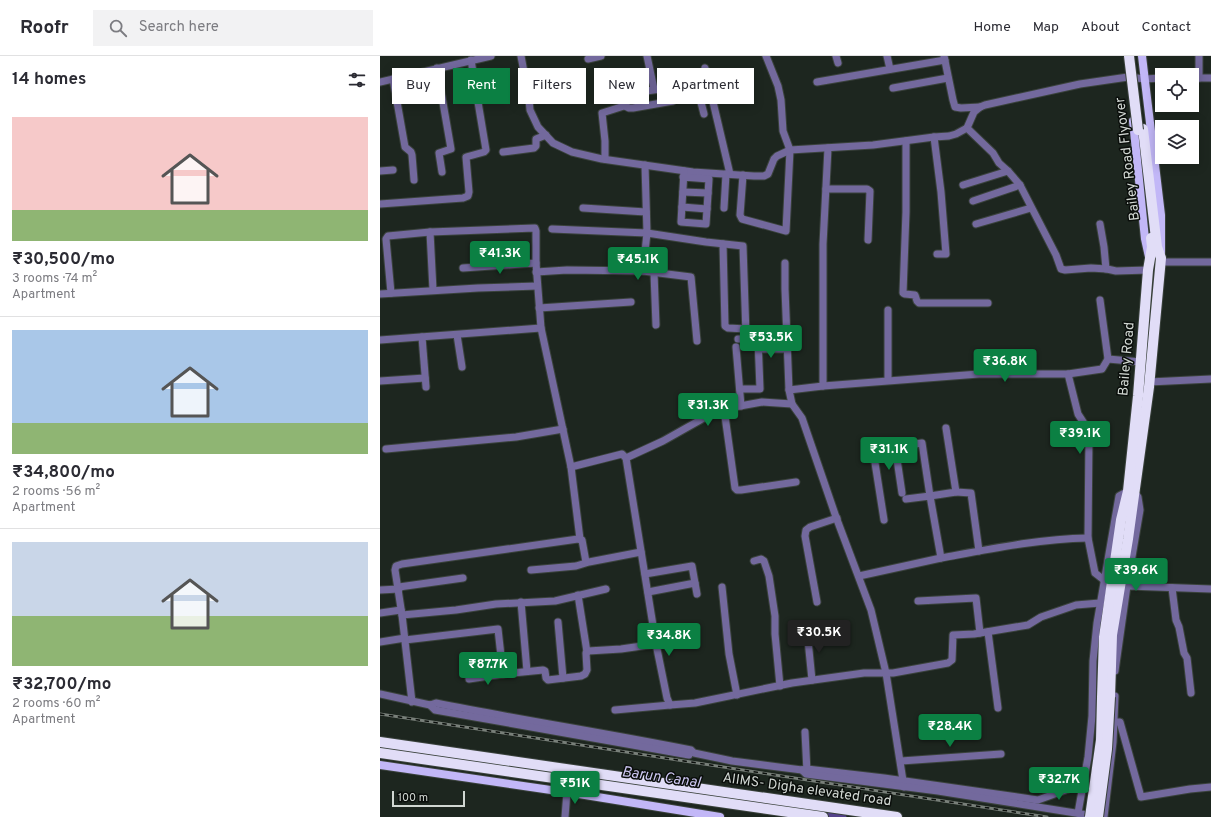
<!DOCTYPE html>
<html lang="en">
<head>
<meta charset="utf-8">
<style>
	body { margin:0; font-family:Overpass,sans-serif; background:#f2f2f3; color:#2b2b33; height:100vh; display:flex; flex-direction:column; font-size:15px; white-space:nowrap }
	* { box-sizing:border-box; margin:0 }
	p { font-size:13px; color:#7c7c81 }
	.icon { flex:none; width:22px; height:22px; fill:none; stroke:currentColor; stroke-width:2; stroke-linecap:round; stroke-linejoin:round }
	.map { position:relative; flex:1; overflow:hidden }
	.drawer { display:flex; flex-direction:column; background:#fff; width:380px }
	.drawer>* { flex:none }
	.hud { position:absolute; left:12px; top:12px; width:380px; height:36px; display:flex; gap:8px }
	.buttons { position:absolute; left:775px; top:12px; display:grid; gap:8px }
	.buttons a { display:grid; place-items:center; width:44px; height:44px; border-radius:0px; background:#fff; box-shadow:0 2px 10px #0003; font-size:20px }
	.scale { position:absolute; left:12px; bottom:10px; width:73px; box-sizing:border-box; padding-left:4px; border:2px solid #d1d7d2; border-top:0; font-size:11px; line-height:14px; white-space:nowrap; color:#d1d7d2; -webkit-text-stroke:3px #0a0e0b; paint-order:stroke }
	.price { position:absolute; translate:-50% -34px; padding:0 9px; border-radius:4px; background:#0b8043; color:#fff; font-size:13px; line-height:26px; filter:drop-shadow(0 1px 2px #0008) }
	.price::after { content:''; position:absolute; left:50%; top:24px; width:12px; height:9px; margin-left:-6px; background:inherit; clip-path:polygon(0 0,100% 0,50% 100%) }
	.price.current { background:#222; color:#fff }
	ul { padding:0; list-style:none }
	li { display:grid; align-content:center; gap:8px; height:212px; padding:0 12px }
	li+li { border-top:1px solid #e1e1e2 }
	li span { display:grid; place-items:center; height:124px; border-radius:0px; color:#555 }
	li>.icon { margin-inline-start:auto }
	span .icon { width:72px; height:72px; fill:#fffc; stroke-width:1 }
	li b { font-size:17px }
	h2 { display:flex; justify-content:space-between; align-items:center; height:48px; padding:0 12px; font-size:17px }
	.tag { padding:0 14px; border-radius:0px; background:#fff; box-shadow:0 2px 10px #0003; font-size:14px; line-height:36px }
	.tag.current { background:#0b8043; color:#fff }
	header { display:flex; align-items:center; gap:24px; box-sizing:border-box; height:56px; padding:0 20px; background:#fff; border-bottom:1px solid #e1e1e2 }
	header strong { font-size:19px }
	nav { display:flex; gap:22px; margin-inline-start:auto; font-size:14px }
	.search { width:280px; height:36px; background:#f2f2f3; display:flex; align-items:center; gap:10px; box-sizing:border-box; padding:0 14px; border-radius:0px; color:#7c7c81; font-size:15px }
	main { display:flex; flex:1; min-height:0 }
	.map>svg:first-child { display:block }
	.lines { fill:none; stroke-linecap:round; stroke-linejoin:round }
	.canal { stroke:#54428b; stroke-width:5 }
	.minor-casing { stroke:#3a423c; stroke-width:9 }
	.major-casing { stroke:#3a423c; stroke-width:10 }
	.highway-casing { stroke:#3a423c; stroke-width:12 }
	.minor { stroke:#73699d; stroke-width:7 }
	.major { stroke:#c2b7f7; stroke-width:8 }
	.highway { stroke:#e1ddf7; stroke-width:10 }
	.rail-casing { stroke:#787f79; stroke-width:3 }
	.rail { stroke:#0a0e0b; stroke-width:1.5; stroke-dasharray:4.5; stroke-linecap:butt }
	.highway-bridge-casing { stroke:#3a423c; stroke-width:12; stroke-linecap:butt }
	.highway-bridge { stroke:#e1ddf7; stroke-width:10 }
	.labels { text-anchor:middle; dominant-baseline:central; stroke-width:3; stroke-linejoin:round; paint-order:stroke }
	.street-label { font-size:14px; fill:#d1d7d2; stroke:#0a0e0b }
	.water-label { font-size:15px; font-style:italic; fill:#ccc6f1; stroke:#0a0e0b }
</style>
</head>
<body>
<header>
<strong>Roofr</strong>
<div class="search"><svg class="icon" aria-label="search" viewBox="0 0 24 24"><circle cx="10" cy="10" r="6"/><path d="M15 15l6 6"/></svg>Search here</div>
<nav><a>Home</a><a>Map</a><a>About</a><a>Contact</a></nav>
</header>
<main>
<section class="drawer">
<h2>14 homes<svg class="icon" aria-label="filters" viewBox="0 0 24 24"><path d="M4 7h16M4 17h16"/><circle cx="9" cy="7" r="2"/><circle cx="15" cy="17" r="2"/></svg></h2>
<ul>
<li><span style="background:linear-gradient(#f6c9c9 75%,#8fb573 0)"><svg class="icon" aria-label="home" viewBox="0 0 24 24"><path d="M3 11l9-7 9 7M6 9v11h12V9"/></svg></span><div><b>₹30,500/mo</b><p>3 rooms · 74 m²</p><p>Apartment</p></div></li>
<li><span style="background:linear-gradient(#a9c7e8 75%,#8fb573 0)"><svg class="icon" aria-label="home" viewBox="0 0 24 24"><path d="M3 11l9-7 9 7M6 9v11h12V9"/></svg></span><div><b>₹34,800/mo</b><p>2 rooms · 56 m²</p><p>Apartment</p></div></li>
<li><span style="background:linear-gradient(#c9d6e8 60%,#8fb573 0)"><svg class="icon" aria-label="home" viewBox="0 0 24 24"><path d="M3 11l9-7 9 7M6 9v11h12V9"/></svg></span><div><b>₹32,700/mo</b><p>2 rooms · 60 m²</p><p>Apartment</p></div></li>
</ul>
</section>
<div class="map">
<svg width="831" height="761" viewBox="0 0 831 761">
	<rect width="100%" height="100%" fill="#1d261f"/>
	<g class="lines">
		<!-- canal -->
		<path class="canal" d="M441 758 464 761"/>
		<defs>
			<g id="minor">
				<path d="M141 0 149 43 150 54 158 71 173 87 192 96 222 103 313 116 374 120H384L388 118 394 103 397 100 410 94 493 89 554 81 569 80 576 78 587 72 594 56 600 51 605 49 700 28 748 21 765 23 782 22"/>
				<path d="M267 0 274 33"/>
				<path d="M456 0 458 7"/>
				<path d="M507 0 510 13"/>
				<path d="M564 0 573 44 575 51 581 52 600 51"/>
				<path d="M208 3 221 0"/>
				<path d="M57 12 71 93 59 97 62 116"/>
				<path d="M325 12 350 118"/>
				<path d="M812 22H831"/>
				<path d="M819 22V0"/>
				<path d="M13 23 25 91 31 96 32 99 34 124"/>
				<path d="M0 26 111 0"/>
				<path d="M437 26 565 4"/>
				<path d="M513 32 568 22"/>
				<path d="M245 50 249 52H253L293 45"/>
				<path d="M587 72 613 97 619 107 628 115 640 129 676 199 681 213 685 214 711 212 727 213 736 215 768 214"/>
				<path d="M554 81 561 136 566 198H557"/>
				<path d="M526 85V156L523 237 525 238 535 239 537 245 539 247H608"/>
				<path d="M448 92 443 188V330L599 318H688L722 313 728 303 720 244"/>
				<path d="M123 96 154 92 156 90V83L166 79"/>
				<path d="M225 103V85L222 57 244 50 245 49 244 40 246 38 315 28 317 31 324 58"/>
				<path d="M0 115 13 114"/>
				<path d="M363 119 360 159 362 163 406 175 410 94 403 75 401 44 398 30 386 0"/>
				<path d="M303 121 329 123 326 168 301 166 304 115"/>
				<path d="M583 129 628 115"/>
				<path d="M446 133H487L490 135 488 184"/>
				<path d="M303 136 328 137"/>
				<path d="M593 145 640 129"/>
				<path d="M0 148 83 142 88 140 89 136 86 101 104 96 106 94 91 4"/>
				<path d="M302 151 327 153"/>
				<path d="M203 152 266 156"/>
				<path d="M344 152 346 118"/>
				<path d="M596 168 651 152"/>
				<path d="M720 168 724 191 726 213"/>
				<path d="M172 173 267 177 265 109"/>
				<path d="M50 176 53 234"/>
				<path d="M343 188 345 270 348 272 366 273"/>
				<path d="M780 206H831"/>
				<path d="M405 207V233L409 334 412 348 422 362 456 461 491 554 506 617 524 731"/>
				<path d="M83 212 156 207"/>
				<path d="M263 215 267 177 326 186 363 190 366 279"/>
				<path d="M156 216 187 214 263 215 311 221 317 285"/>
				<path d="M274 217 276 269"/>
				<path d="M11 237 6 183 8 180 50 176 155 172 156 175V207L161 272 191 411 242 398 246 402 276 588 287 642 290 649 315 647 412 627 484 617H513L568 607 572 604 573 579 594 578 648 569 661 561 696 549 720 547"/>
				<path d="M0 238 98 232 157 230"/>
				<path d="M159 252 251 246"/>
				<path d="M77 279 82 311"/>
				<path d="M42 281 46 331"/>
				<path d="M358 283H378L380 333H360"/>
				<path d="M0 284 161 272"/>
				<path d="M356 291 361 350"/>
				<path d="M379 293H407"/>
				<path d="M728 303 761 306"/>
				<path d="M688 318 698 358 707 372 709 380 708 482 715 517 724 524"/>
				<path d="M508 324V254"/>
				<path d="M0 325 45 322"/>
				<path d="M769 326 831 323"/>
				<path d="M409 334 443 330"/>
				<path d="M344 353 355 432 357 434H361L416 426"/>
				<path d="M515 390 522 437"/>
				<path d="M6 393 136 381 183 373"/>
				<path d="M246 402 283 385 338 354 382 346 412 348"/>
				<path d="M191 411 200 483"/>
				<path d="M576 436 591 437 599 495"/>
				<path d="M504 464 493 394 542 387 550 440 576 436 566 372"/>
				<path d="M561 502C610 493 658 483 708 482"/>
				<path d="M374 505 381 503 384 505 389 520 395 560V578L400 630"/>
				<path d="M151 514 196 510 209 506 261 496"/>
				<path d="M265 518 312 510 315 527 268 536"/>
				<path d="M479 520 561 502 550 440 526 443"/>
				<path d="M315 527 317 538"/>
				<path d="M747 530 831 533"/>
				<path d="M19 531 83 522"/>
				<path d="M342 531 349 598 357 639"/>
				<path d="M792 532 796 564 799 571 804 597 807 602 811 637"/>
				<path d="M0 534 19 533"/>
				<path d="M198 539 207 596"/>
				<path d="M538 545 596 542 600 577"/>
				<path d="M141 546 147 615"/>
				<path d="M437 546 425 480 426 474 430 471 457 462"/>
				<path d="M0 557 21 554"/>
				<path d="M22 559 76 554 116 548 175 545 226 533"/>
				<path d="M178 566 183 622"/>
				<path d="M427 574 432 624"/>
				<path d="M608 576 618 652"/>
				<path d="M25 584 118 573 123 618 163 614 165 615 166 622 168 624 201 620 205 618 207 614 206 597 208 595 241 593 276 588"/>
				<path d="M0 586 25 582"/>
				<path d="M735 615 747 530 760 454 758 441 754 436"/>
				<path d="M89 623 123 618"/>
				<path d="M0 638 50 649 56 647C141 664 226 677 311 694L314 697 352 705 422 714 427 713 504 722 658 744 691 732 704 723"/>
				<path d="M32 646 22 559 15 514 16 510 22 508 198 483 202 484 206 506"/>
				<path d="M50 649 55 654 309 699"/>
				<path d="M235 654 290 649"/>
				<path d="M734 666H740L761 741 810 733 831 731"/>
				<path d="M425 676 427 716"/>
				<path d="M521 705 621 698"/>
				<path d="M422 714 426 718 558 735 714 760"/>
				<path d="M698 757 708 701 712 660 713 605 717 567 739 440 748 435"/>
				<path d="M185 761 187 736"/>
				<path d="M724 761 733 686 735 640"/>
			</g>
			<g id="major">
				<path d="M762 0 781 159V196"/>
				<path d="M753 65 765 183 769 201"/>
				<path d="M0 709 205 739 340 761"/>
			</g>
			<g id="highway">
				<path d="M730 641 732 579 748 483 769 331 781 202 777 191 763 73"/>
				<path d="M722 642 724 581 741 464 748 435 758 340 768 214 772 191 771 182"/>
				<path d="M0 686 517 761"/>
				<path d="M0 697 443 761"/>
			</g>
		</defs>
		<!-- minor casing -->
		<use href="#minor" class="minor-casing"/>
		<!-- major casing -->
		<use href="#major" class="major-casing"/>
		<!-- highway casing -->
		<use href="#highway" class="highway-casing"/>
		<!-- minor -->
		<use href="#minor" class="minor"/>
		<!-- major -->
		<use href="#major" class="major"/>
		<!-- highway -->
		<use href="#highway" class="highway"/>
		<defs>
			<path id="rail" d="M0 658 667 761"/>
		</defs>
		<!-- rail casing -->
		<use href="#rail" class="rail-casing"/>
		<!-- rail -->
		<use href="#rail" class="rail"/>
		<defs>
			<g id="highway-bridge">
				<path d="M749 0 758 74"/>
				<path d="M710 761 721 684 722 642"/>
				<path d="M718 761 727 693 730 641"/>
			</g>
		</defs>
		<!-- highway-bridge casing -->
		<use href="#highway-bridge" class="highway-bridge-casing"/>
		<!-- highway-bridge -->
		<use href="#highway-bridge" class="highway-bridge"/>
	</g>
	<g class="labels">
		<!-- street labels -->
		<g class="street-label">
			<text transform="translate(748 103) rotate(-97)">Bailey Road Flyover</text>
			<text transform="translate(747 303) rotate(-85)">Bailey Road</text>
			<text transform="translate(427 734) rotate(8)">AIIMS- Digha elevated road</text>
		</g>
		<!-- water labels -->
		<g class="water-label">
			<text transform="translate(281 722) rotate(8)">Barun Canal</text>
		</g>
	</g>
</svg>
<div class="buttons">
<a><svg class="icon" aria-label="locate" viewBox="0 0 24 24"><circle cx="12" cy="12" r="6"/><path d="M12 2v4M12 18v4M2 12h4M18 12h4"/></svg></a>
<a><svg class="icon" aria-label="layers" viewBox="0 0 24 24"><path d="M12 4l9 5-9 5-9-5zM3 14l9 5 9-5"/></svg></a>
</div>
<div class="scale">100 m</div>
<b class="price" style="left:120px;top:219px">₹41.3K</b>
<b class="price" style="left:258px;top:225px">₹45.1K</b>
<b class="price" style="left:391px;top:303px">₹53.5K</b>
<b class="price" style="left:625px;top:327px">₹36.8K</b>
<b class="price" style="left:328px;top:371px">₹31.3K</b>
<b class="price" style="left:700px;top:399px">₹39.1K</b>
<b class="price" style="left:509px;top:415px">₹31.1K</b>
<b class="price" style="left:756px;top:536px">₹39.6K</b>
<b class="price current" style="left:439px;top:598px">₹30.5K</b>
<b class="price" style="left:289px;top:601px">₹34.8K</b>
<b class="price" style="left:108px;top:630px">₹87.7K</b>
<b class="price" style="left:570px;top:692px">₹28.4K</b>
<b class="price" style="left:679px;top:745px">₹32.7K</b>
<b class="price" style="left:195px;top:749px">₹51K</b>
<div class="hud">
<a class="tag">Buy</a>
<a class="tag current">Rent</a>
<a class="tag">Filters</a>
<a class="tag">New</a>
<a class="tag">Apartment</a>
</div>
</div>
</main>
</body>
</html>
